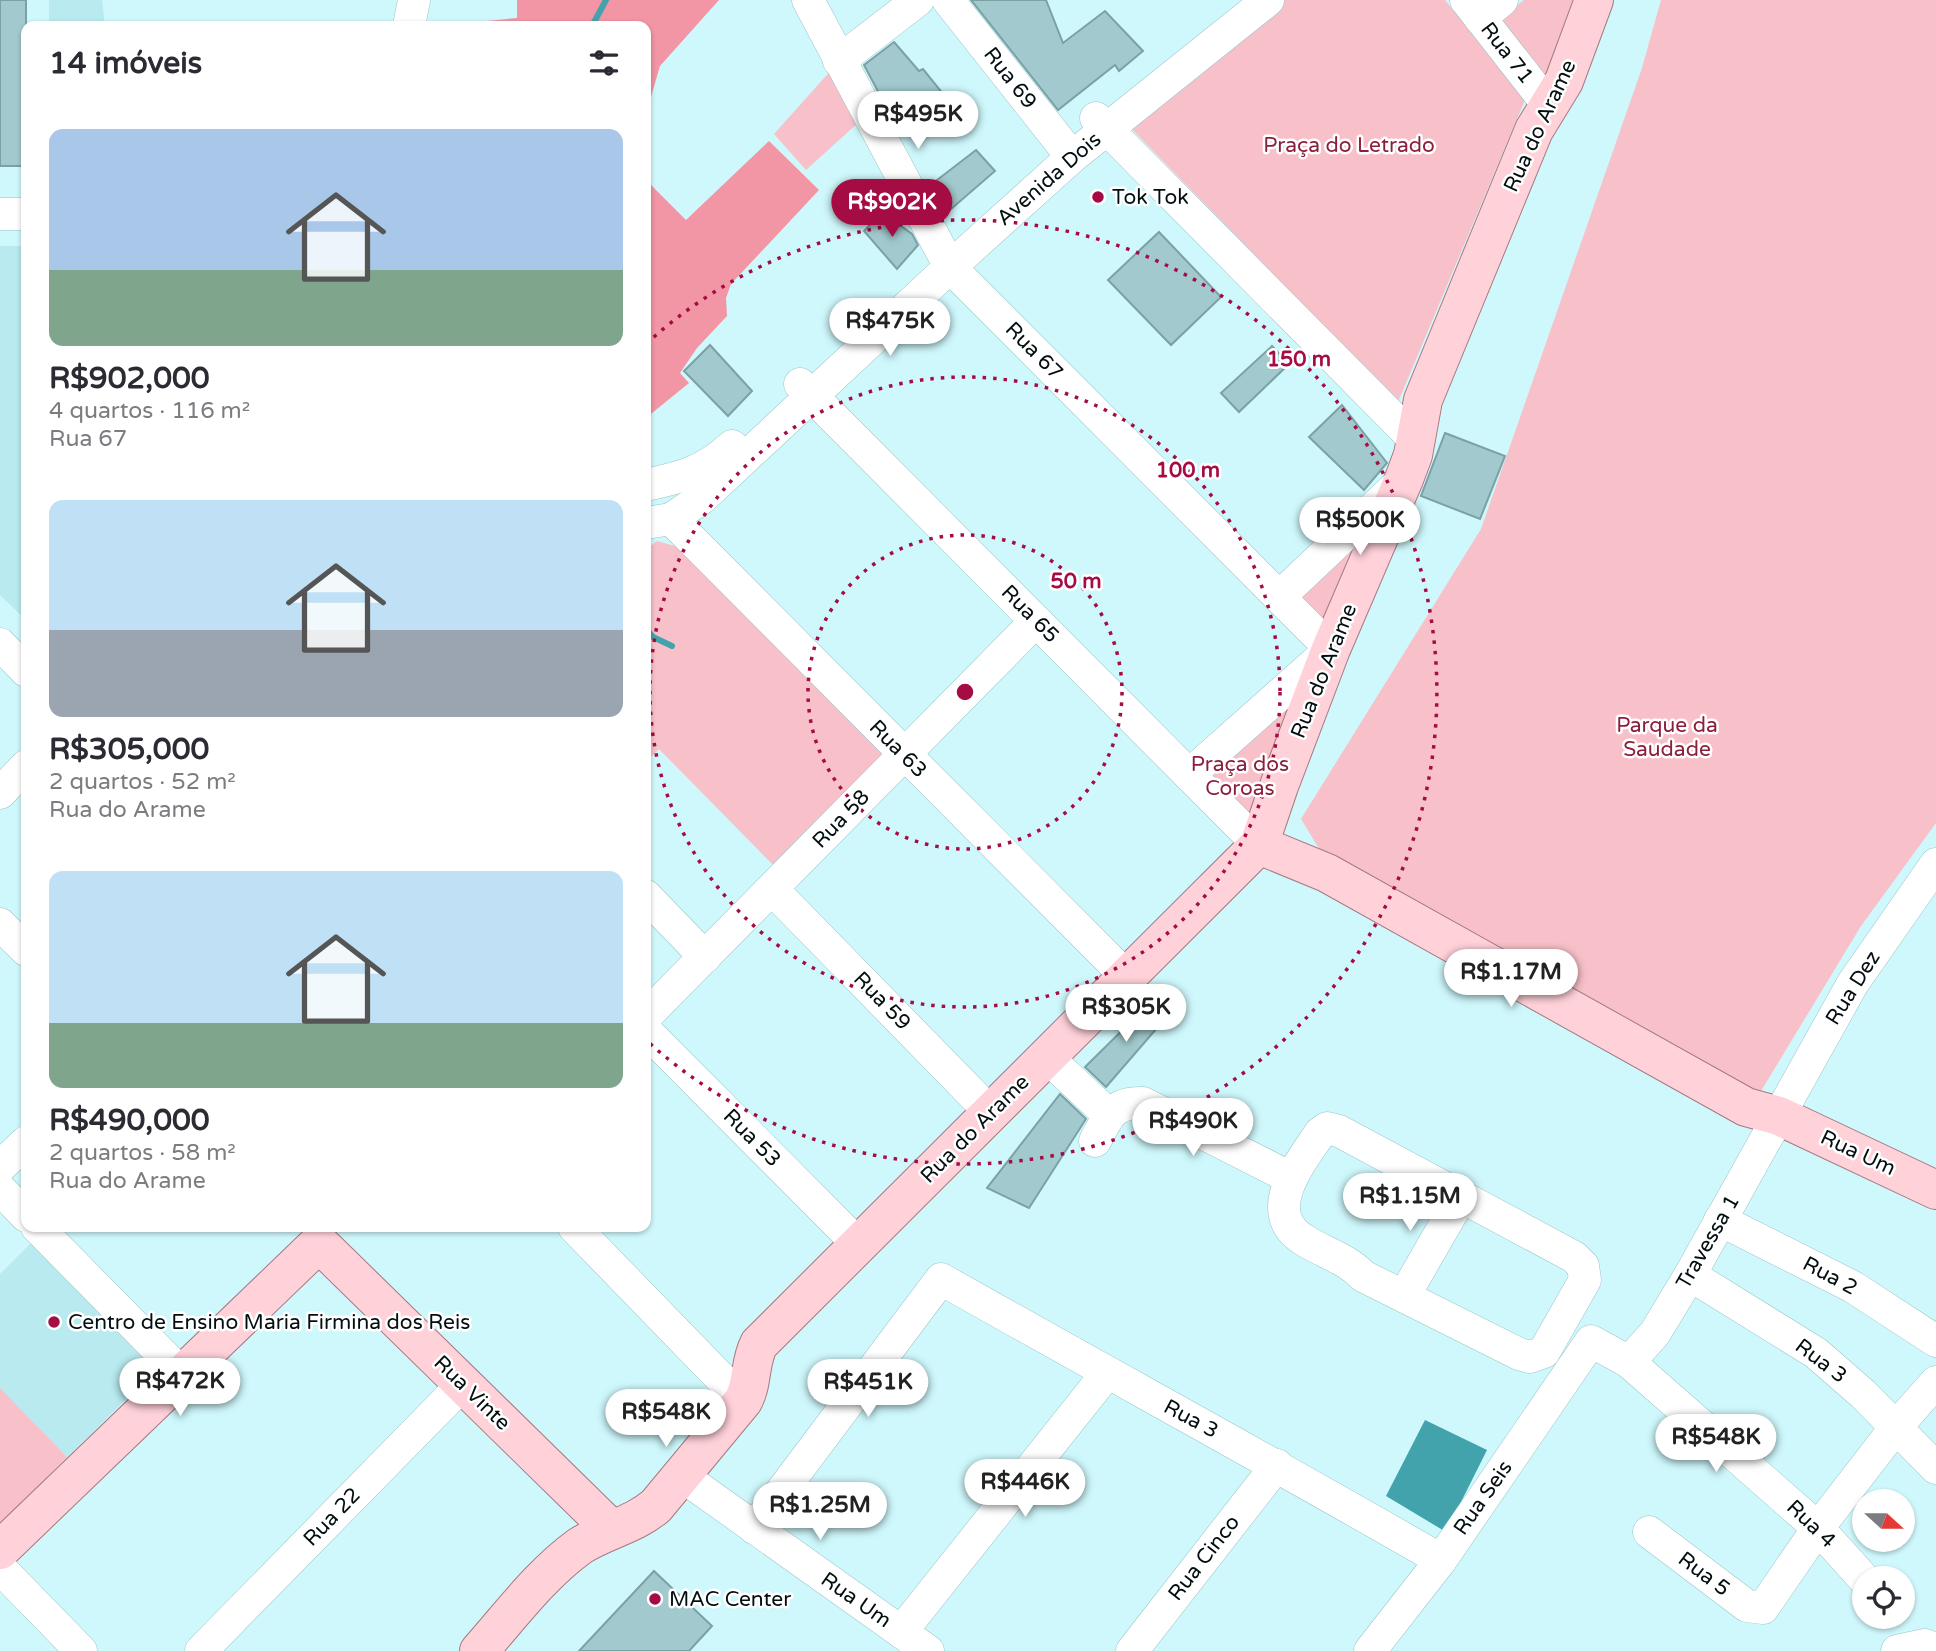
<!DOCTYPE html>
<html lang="pt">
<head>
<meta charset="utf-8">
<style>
	body { margin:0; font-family:"Varela Round",sans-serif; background:#f7f7f7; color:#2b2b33; height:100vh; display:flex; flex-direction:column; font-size:26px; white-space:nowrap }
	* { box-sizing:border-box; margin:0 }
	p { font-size:23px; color:#7c7c81 }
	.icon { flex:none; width:38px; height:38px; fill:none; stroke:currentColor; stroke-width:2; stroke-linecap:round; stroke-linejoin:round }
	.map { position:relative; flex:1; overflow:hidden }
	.drawer { position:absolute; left:21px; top:21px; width:630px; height:1211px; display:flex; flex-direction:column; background:#fff; border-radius:14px; box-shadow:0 2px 5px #0004 }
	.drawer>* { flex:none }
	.needle { width:46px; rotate:111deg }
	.fabs { position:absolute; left:1852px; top:1489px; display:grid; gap:14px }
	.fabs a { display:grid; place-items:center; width:63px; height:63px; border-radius:50%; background:#fff; box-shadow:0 2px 5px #0004; font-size:35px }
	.price { position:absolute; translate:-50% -60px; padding:0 16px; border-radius:24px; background:#fff; color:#222; font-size:23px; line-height:46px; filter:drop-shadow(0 2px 4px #0008) }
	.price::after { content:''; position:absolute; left:50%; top:42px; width:21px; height:16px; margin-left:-10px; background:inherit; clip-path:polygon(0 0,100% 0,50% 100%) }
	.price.active { background:#a50c44; color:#fff }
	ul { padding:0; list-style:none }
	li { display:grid; align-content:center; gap:14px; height:371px; padding:0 28px }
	li span { display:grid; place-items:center; height:217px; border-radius:14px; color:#555 }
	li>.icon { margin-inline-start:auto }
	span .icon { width:126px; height:126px; fill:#fffc; stroke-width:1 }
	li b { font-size:30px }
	h2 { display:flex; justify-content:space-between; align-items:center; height:84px; padding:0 28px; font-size:30px }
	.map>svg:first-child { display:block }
	.built { fill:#b8eaef }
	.green { fill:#f8c0c8 }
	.forest { fill:#f295a5 }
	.water { fill:#42a3ac }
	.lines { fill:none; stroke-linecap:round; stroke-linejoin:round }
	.stream { stroke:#42a3ac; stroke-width:6 }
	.building { fill:#a2cace; stroke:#7ba1a5; stroke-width:2 }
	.minor-casing { stroke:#9cc4c8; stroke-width:33 }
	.major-casing { stroke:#a67981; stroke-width:40 }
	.minor { stroke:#fff; stroke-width:32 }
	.major { stroke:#ffd1d9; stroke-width:38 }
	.ring { fill:none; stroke:#a50c44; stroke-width:3.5; stroke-dasharray:3.5 7 }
	.poi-dot { fill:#a50c44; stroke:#fff; stroke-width:2.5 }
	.labels { text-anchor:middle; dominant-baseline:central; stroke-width:5; stroke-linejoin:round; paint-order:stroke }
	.street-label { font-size:21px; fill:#020e0f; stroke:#fff }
	.park-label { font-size:21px; fill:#8b1f3e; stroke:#fff }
	.poi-label { font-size:21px; fill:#020e0f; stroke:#fff; text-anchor:start }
	.centre { fill:#a50c44; stroke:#fff; stroke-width:3.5 }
	.ring-label { font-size:21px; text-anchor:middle; font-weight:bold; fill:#a50c44; stroke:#fff; stroke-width:5; stroke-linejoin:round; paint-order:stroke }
</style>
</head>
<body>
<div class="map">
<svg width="1936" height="1651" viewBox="0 0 1936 1651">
	<rect width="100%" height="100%" fill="#cff8fc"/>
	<!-- built -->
	<g class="built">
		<path d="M49 0H102L105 26H49Z"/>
		<path d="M0 246H26V620L0 595Z"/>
		<path d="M31 1243 156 1370 67 1457 0 1388V1274Z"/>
	</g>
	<!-- green -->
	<g class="green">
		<path d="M1269 0H1445L1525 100 1398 402 1121 118Z"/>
		<path d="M1524 0H1580L1549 90 1498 20Z"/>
		<path d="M1661 0H1936V823L1861 926 1758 1096 1321 852 1301 819 1481 529 1642 68Z"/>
		<path d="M834 67 859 122 806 170 774 134Z"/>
		<path d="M1376 512 1326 630 1294 594Z"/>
		<path d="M657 541 682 548 882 748V766L779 871 659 749 646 762V549Z"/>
		<path d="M1303 684 1250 827 1199 774Z"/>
		<path d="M0 1388 67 1457 0 1524Z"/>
	</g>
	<!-- forest -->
	<g class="forest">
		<path d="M517 0H719L660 66 646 114V26H434L517 18Z"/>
		<path d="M769 141 819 190 731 284 726 298 727 316 697 348 680 373 689 383 646 418V180L686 220Z"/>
	</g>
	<!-- water -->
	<path class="water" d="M1425 1420 1487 1450 1446 1532 1386 1496Z"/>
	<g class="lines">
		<!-- stream -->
		<g class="stream">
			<path d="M592 26 606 0"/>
			<path d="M646 629 653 637 672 646"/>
		</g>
	</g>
	<!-- building -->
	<g class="building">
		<rect x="0" y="0" width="26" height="166"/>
		<path d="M971 0H1046L1063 43 1105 11 1143 51 1119 71 1115 65 1058 110Z"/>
		<path d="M894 42 919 71 923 69 944 95 898 129 864 65Z"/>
		<path d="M976 150 995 171 943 216 928 187Z"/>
		<path d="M882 212 912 234 918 245 897 269 864 231Z"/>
		<path d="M1159 232 1221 297 1171 345 1108 280Z"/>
		<path d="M710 345 752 391 728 416 684 371Z"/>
		<path d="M1272 346 1289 364 1239 412 1221 393Z"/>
		<path d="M1342 405 1387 463 1364 490 1309 437Z"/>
		<path d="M1445 433 1505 456 1480 519 1421 496Z"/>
		<path d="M1151 1002 1170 1013 1106 1087 1085 1067Z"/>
		<path d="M1060 1094 1086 1119 1029 1208 987 1188Z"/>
		<path d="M654 1571 712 1626 689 1651H579Z"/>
	</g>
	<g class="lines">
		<defs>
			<g id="minor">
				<path d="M808 0 950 267 1331 649 1189 775"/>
				<path d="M948 0 1072 157"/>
				<path d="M1466 0 1549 106"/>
				<path d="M1480 18 1502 0"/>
				<path d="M409 26 414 0"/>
				<path d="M839 61 918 0"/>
				<path d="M1096 118 1416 441"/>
				<path d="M0 214H26"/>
				<path d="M800 384 1259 845"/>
				<path d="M646 485C682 477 704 472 732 446"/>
				<path d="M671 519 1127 977"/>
				<path d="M646 523 671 519 702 498 950 267 1072 157 1268 0"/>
				<path d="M1279 597 1400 483"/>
				<path d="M0 644 26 671"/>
				<path d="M0 793 26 766"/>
				<path d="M773 890 991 1113"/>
				<path d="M646 896 705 957"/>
				<path d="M0 924 26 950"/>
				<path d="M646 1016 1036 621"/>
				<path d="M646 1031 859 1245"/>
				<path d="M1047 1057 1109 1115"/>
				<path d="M1327 1128 1339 1131 1574 1257 1583 1266 1585 1280 1544 1352 1530 1357 1519 1354 1363 1276C1346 1258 1324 1253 1304 1240 1259 1212 1301 1162 1320 1133Z"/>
				<path d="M1095 1141C1108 1117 1112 1102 1143 1103L1291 1178"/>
				<path d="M0 1167 26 1142"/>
				<path d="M0 1189 26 1216"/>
				<path d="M1720 1220 1853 1287 1936 1341"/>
				<path d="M37 1227 183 1375"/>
				<path d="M574 1227 743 1401"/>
				<path d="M1690 1275 1816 1353 1863 1394 1936 1468"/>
				<path d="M1404 1296 1461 1197"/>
				<path d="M1629 1362 1655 1333 1690 1275 1853 983 1936 864"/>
				<path d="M682 1476 928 1651"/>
				<path d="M754 1528 941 1279C1107 1373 1275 1464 1441 1560"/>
				<path d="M1649 1532 1747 1606 1763 1608 1818 1528 1896 1427 1936 1382"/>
				<path d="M0 1568 81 1651"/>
				<path d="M901 1632 1107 1373"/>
				<path d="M201 1651 463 1384"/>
				<path d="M1132 1651 1277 1465"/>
				<path d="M1370 1651 1441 1560 1591 1341 1629 1362 1818 1528 1864 1579"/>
				<path d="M1897 1651 1925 1645 1936 1649"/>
			</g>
			<g id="major">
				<path d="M1259 845 1327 873 1746 1107 1779 1116 1936 1190"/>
				<path d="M0 1550 319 1243 611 1529"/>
				<path d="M479 1651C511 1615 541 1574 580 1546 605 1530 634 1525 656 1506L743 1401C753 1384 749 1363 759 1344L1259 845 1279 786 1331 649 1404 479 1413 455 1423 400 1534 130 1564 81 1594 0"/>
			</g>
		</defs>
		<!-- minor casing -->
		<use href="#minor" class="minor-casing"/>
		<!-- major casing -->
		<use href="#major" class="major-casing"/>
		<!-- minor -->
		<use href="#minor" class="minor"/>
		<!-- major -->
		<use href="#major" class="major"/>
	</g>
	<!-- distance rings -->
	<g class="ring">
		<circle cx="965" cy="692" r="157"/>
		<circle cx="965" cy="692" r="315"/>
		<path d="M646 344A472 472 0 1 1 646 1040"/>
	</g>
	<!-- markers -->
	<g class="poi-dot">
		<circle cx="1098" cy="197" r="7"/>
		<circle cx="54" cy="1322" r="7"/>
		<circle cx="655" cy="1599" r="7"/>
	</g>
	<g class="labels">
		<!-- street labels -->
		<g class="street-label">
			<text transform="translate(1507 53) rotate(52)">Rua 71</text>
			<text transform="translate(1010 78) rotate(52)">Rua 69</text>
			<text transform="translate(1540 126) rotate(-65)">Rua do Arame</text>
			<text transform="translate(1049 179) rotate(-41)">Avenida Dois</text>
			<text transform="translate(1034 351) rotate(45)">Rua 67</text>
			<text transform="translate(1030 614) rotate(45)">Rua 65</text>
			<text transform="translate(1324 671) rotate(-68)">Rua do Arame</text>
			<text transform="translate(898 749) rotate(45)">Rua 63</text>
			<text transform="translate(841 819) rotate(-46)">Rua 58</text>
			<text transform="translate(1853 988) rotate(-58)">Rua Dez</text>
			<text transform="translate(882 1001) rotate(46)">Rua 59</text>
			<text transform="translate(975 1129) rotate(-45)">Rua do Arame</text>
			<text transform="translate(752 1138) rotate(45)">Rua 53</text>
			<text transform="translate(1858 1153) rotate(25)">Rua Um</text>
			<text transform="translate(1708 1242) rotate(-60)">Travessa 1</text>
			<text transform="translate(1830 1276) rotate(28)">Rua 2</text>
			<text transform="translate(1821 1361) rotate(37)">Rua 3</text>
			<text transform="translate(472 1393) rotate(44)">Rua Vinte</text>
			<text transform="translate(1191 1419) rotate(28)">Rua 3</text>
			<text transform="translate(1483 1498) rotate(-55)">Rua Seis</text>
			<text transform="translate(332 1517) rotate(-46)">Rua 22</text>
			<text transform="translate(1811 1524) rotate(44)">Rua 4</text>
			<text transform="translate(1204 1558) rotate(-52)">Rua Cinco</text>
			<text transform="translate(1704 1574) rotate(37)">Rua 5</text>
			<text transform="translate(856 1600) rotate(35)">Rua Um</text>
		</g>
		<!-- park labels -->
		<g class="park-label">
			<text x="1349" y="145">Praça do Letrado</text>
			<text x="1667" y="725">Parque da<tspan x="1667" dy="24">Saudade</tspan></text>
			<text x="1240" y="764">Praça dos<tspan x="1240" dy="24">Coroas</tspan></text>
		</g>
		<!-- poi labels -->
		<g class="poi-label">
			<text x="1112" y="197">Tok Tok</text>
			<text x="68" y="1322">Centro de Ensino Maria Firmina dos Reis</text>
			<text x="669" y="1599">MAC Center</text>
		</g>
	</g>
	<circle cx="965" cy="692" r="10" class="centre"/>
	<g class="ring-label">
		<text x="1299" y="366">150 m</text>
		<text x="1188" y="477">100 m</text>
		<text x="1076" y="588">50 m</text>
	</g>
</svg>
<div class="fabs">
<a><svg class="needle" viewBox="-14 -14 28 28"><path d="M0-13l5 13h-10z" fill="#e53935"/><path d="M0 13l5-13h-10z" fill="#7c7c81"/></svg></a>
<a><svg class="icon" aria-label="locate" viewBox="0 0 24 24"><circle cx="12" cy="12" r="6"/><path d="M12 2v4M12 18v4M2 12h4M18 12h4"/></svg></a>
</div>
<b class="price" style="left:918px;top:151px">R$495K</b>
<b class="price active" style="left:892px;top:239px">R$902K</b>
<b class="price" style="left:890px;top:358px">R$475K</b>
<b class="price" style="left:1360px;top:557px">R$500K</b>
<b class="price" style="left:1511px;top:1009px">R$1.17M</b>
<b class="price" style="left:1126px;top:1044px">R$305K</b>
<b class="price" style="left:1193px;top:1158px">R$490K</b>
<b class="price" style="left:1410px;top:1233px">R$1.15M</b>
<b class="price" style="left:180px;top:1418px">R$472K</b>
<b class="price" style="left:868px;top:1419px">R$451K</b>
<b class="price" style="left:666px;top:1449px">R$548K</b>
<b class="price" style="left:1716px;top:1474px">R$548K</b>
<b class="price" style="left:1025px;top:1519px">R$446K</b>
<b class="price" style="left:820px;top:1542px">R$1.25M</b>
<section class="drawer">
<h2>14 imóveis<svg class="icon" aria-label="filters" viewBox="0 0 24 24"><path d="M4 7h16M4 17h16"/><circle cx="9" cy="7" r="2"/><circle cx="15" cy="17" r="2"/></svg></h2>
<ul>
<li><span style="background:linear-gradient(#a9c7e8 65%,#7fa58c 0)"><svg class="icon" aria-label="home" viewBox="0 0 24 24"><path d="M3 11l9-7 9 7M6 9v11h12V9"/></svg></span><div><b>R$902,000</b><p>4 quartos · 116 m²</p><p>Rua 67</p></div></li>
<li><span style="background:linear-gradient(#bfe0f5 60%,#9aa5b1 0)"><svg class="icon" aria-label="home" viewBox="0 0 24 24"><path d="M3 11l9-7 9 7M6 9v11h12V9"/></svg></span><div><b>R$305,000</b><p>2 quartos · 52 m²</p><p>Rua do Arame</p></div></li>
<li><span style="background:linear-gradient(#bfe0f5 70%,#7fa58c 0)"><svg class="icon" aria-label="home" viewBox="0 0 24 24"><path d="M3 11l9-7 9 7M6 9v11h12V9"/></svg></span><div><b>R$490,000</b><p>2 quartos · 58 m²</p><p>Rua do Arame</p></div></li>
</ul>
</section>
</div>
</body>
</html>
